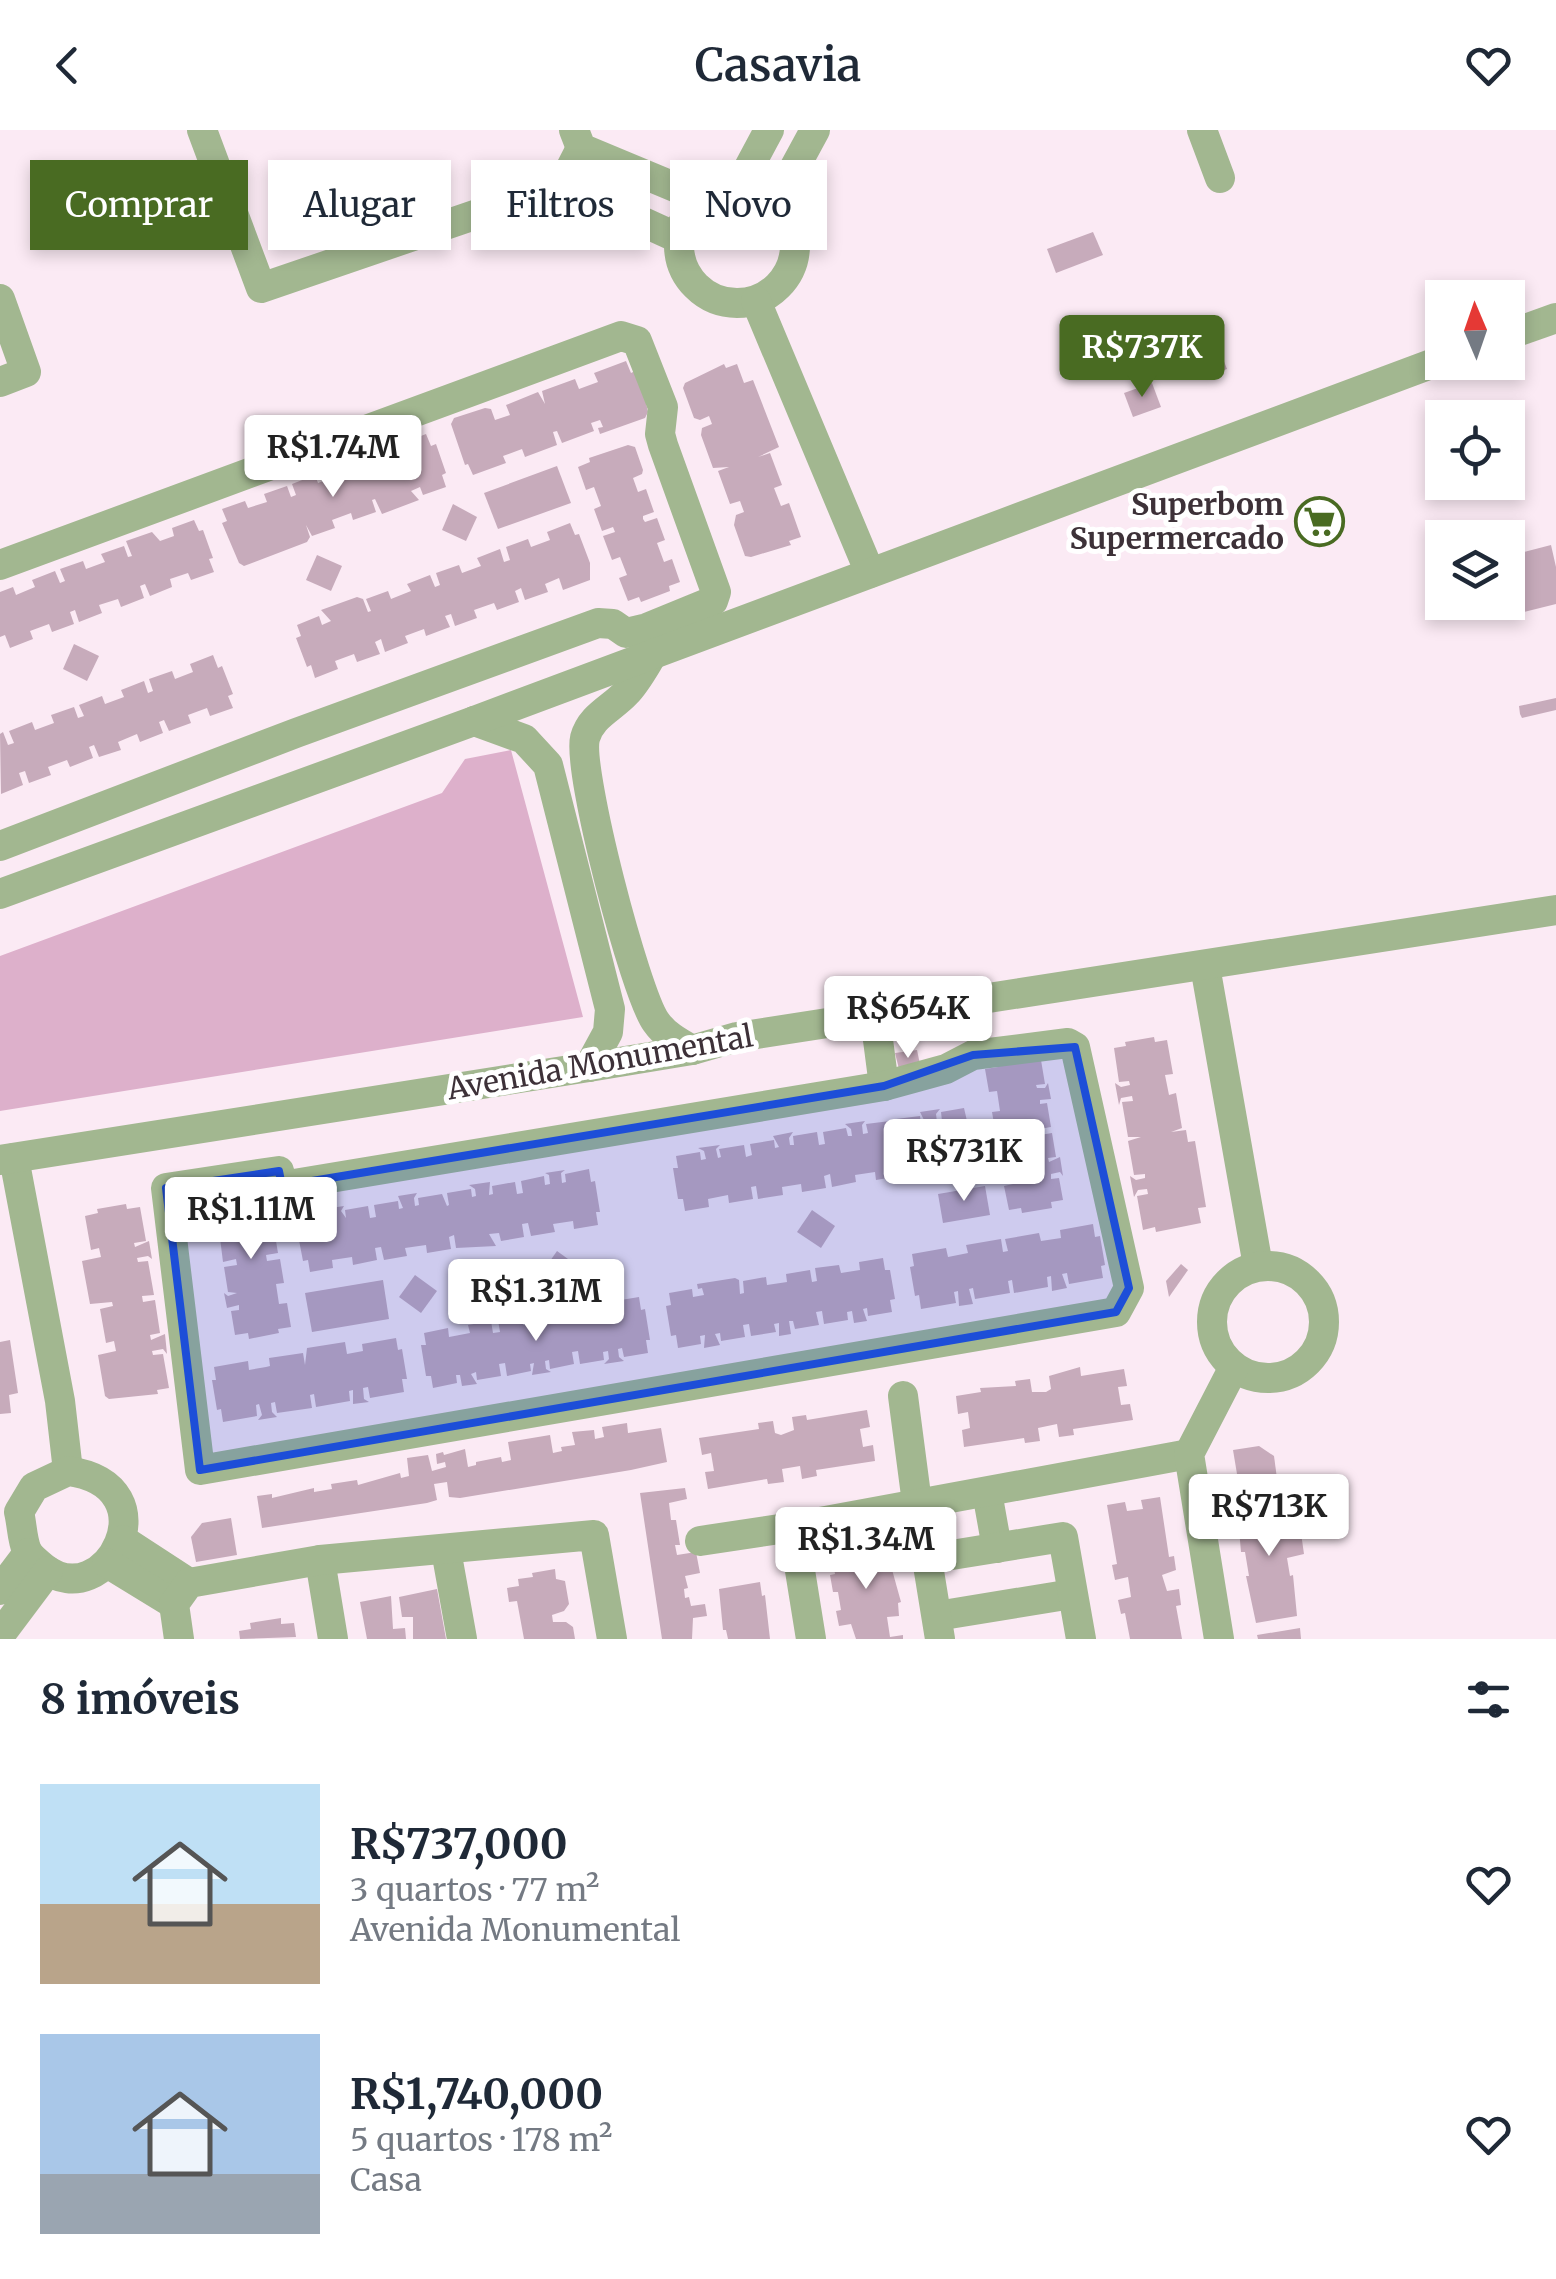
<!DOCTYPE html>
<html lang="pt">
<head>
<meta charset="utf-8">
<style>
	body { margin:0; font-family:Merriweather,serif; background:#f6f6f7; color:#1f2937; height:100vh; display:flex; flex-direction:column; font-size:38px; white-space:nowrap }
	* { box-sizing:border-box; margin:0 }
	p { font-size:32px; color:#747a83 }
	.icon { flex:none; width:55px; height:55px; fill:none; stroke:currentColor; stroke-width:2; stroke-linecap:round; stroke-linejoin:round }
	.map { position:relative; height:1509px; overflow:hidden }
	.details { display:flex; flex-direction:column; background:#fff; flex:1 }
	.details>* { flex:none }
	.hud { position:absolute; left:30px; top:30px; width:1000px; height:90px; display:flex; gap:20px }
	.needle { width:65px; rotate:358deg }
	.controls { position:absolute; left:1425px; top:150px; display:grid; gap:20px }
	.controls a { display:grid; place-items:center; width:100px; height:100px; border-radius:0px; background:#fff; box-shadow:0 5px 15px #0003; font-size:50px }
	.price { position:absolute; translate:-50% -85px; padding:0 22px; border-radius:10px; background:#fff; color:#222; font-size:32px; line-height:65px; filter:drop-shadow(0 2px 5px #0008) }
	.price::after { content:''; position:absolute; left:50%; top:60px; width:30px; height:22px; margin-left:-15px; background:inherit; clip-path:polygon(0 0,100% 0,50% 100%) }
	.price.selected { background:#496b22; color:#fff }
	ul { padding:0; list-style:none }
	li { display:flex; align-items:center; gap:30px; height:250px; padding:0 40px }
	li span { display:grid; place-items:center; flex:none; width:280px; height:200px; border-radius:0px; color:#555 }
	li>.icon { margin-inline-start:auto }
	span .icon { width:120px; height:120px; fill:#fffc; stroke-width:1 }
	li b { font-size:42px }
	h2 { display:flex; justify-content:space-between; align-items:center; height:120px; padding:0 40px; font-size:42px }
	.tag { padding:0 35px; border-radius:0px; background:#fff; box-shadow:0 5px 15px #0003; font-size:35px; line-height:90px }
	.tag.selected { background:#496b22; color:#fff }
	header { display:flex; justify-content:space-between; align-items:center; height:130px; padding:0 40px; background:#fff; font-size:45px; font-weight:600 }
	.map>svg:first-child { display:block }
	.green { fill:#ddb0cb }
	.building { fill:#c7abbb }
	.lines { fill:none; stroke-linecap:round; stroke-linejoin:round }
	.minor { stroke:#a2b790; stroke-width:30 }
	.marked { fill:#1d4ed8; fill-opacity:0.2; stroke:#1d4ed8; stroke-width:8; stroke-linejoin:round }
	.labels { text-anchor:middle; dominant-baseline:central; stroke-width:10; stroke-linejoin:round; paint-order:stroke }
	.poi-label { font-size:30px; font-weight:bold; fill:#3d3138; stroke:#fff; text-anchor:end }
	.street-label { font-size:30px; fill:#3d3138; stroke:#fff }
</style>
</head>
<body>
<header><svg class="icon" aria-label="back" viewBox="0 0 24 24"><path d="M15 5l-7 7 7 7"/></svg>Casavia<svg class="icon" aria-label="heart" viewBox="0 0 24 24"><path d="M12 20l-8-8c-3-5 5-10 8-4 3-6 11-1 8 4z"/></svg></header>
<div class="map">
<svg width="1556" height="1509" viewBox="0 0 1556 1509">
	<rect width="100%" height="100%" fill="#fbeaf4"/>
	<!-- green -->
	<path class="green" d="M511 620 583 887 0 981V826L442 663 465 629Z"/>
	<!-- building -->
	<g class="building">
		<path d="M1093 102 1103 125 1056 143 1047 119Z"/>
		<path d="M1212 201 1227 239 1196 250 1182 213Z"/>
		<path d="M626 231 631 243 635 241 645 268 648 282 645 288 600 304 598 298 603 297 600 290 591 293 594 301 562 313 557 301 553 302 557 315 525 327 522 319 503 326 506 333 473 345 468 334 465 335 451 294 454 288 485 278 491 279 495 290 510 285 506 275 538 262 545 274 542 261 575 249 579 259 598 252 594 243Z"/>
		<path d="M724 234 726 238 737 234 744 253 753 250 779 317 758 327 770 323 782 355 774 358 781 376 789 373 801 407 789 411 791 415 751 427 745 426 734 395 736 385 744 382 740 371 730 374 718 341 729 337 713 338 701 305 702 298 712 294 709 286 700 290 694 288 683 258 685 253Z"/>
		<path d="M1152 253 1161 277 1133 287 1124 263Z"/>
		<path d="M426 304 431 316 436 314 446 343 442 345 446 357 423 365 420 357 411 361 419 370 382 384 375 369 372 370 376 382 353 390 351 383 332 390 335 398 312 406 306 395 310 407 307 412 244 436 239 433 222 393 227 391 222 379 245 371 248 378 267 372 264 364 287 356 291 367 296 365 292 354 315 345 318 353 336 346 334 338 356 330 361 342 366 340 362 328 385 320 388 327 406 320 403 313Z"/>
		<path d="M628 315 635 317 643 340 642 344 633 348 638 362 646 359 654 382 643 386V389L645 392 657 388 665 410 657 413 664 432 672 429 680 452 669 456 670 461 641 472 639 467 628 471 619 448 627 445 620 427 612 430 603 406 615 402 613 397 602 401 594 379 601 376 594 357 586 360 578 337 590 332 589 328Z"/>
		<path d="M557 336 571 373 498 399 484 363Z"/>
		<path d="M453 374 477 387 466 411 442 400Z"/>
		<path d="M194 390 199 401 203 400 213 428 209 429 214 442 191 450 188 443 170 449 172 457 150 466 145 454 140 456 144 468 121 477 118 469 99 475 102 483 79 492 75 480 70 482 74 494 52 502 49 494 30 501 33 509 10 518 5 505 0 507V462L13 457 16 465 35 457 32 450 55 441 60 453 65 451 60 439 83 431 86 439 105 432 101 424 124 416 128 427 132 426 126 411 152 402 160 411 174 406 172 398Z"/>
		<path d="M570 393 575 405 579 404 590 433V450L563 460 559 448 545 454 548 462 525 470 521 458 515 461 519 472 497 480 494 473 474 480 477 488 455 496 451 484 445 486 450 497 426 506 424 499 405 506 408 513 385 522 381 509 375 512 380 524 357 532 354 524 335 531 338 539 315 548 311 535 307 537 296 508 301 506 297 495 319 486 322 495 331 491 321 480 357 467 363 469 368 482 371 481 366 469 388 461 391 469 411 461 407 454 430 445 435 457 440 455 436 443 459 435 462 443 481 436 477 428 500 419 504 432 510 430 506 417 528 409 531 417 550 410 547 402Z"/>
		<path d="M1551 415 1556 437V474L1504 487 1501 472H1508V426Z"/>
		<path d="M317 425 342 436 331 461 306 450Z"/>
		<path d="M74 514 99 526 87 551 63 539Z"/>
		<path d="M213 525 218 538 222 536 233 564 228 566 233 578 210 586 207 578 188 585 191 593 169 601 164 590 159 592 163 603 140 612 137 604 118 612 121 620 99 627 94 615 89 617 93 628 70 637 67 630 48 637 51 645 29 653 25 641 19 643 23 655 1 664 0 604 3 602 8 615 14 613 9 601 32 592 35 600 54 593 51 585 74 577 78 588 84 586 79 575 102 566 105 574 124 567 121 560 144 551 148 563 153 561 149 549 172 541 175 549 193 542 190 534Z"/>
		<path d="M1556 568V580L1522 588 1520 584 1519 576Z"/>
		<path d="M1154 907 1155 912 1167 910 1173 944 1165 945 1169 965 1176 963 1182 998 1171 1002 1186 1000 1188 1012 1195 1011 1206 1077 1198 1078 1201 1093 1156 1102 1155 1097 1143 1100 1137 1066 1148 1064 1147 1059 1138 1060 1134 1067 1130 1046 1136 1050 1145 1048V1044L1134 1045 1128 1011 1141 1007H1128L1122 972 1133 971 1132 966 1121 968 1119 975 1115 953 1121 957 1130 955 1129 951 1119 952 1114 918 1126 916 1125 912Z"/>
		<path d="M917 920 921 939 900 943 895 923Z"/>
		<path d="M1041 930 1045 954 1036 955 1037 958H1045L1048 953 1051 969 1040 970V974L1047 973 1051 997 1039 999 1040 1005 1052 1003 1056 1027 1048 1028 1049 1032 1060 1027 1063 1046 1060 1042 1051 1044V1049L1059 1048 1063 1070 1051 1072 1052 1078 1022 1083 1021 1078 1009 1080 1004 1056 1013 1054 1010 1035 1001 1036 997 1012 1010 1010 1009 1004 996 1005 992 982 1000 981 997 961 989 962 985 939 998 937 997 931Z"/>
		<path d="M964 978 967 991 971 990 976 1020 972 1021 973 1034 949 1038 947 1030 928 1033 930 1041 905 1045 903 1032 897 1033 900 1046 876 1050 875 1042 855 1045 856 1052 832 1057 830 1044 824 1046 826 1058 802 1062 801 1054 782 1057 783 1065 758 1069 756 1056 751 1057 753 1069 729 1073 728 1065 708 1069 709 1077 685 1081 683 1069H678L673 1038H678L676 1026 700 1022 701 1030 706 1029 704 1021 698 1018 720 1015 716 1019 718 1028 721 1027 719 1019 744 1015 746 1027 752 1025 750 1014 774 1010 775 1018 779 1017 773 1006 793 1002 789 1008 790 1015H794L793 1006 817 1002 819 1015 825 1014 823 1002 846 998 848 1006H852L851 999 845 994 865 991 862 995 863 1004 868 1003 866 994 890 991 892 1003 898 1002 896 989 920 986 921 994H926L920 982 940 979 936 984 937 992 942 991 941 982Z"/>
		<path d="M589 1039 591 1052 595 1051 600 1082H596L598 1095 574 1099 573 1091 553 1094 555 1102 531 1106 528 1093 522 1094 524 1107 501 1111 499 1103 489 1104 496 1116 456 1118 454 1105 449 1107 451 1119 427 1123 426 1115 405 1118 407 1126 384 1130 381 1117 375 1118 377 1130 353 1135 352 1127 332 1130 333 1138 310 1142 308 1130 303 1131 297 1100 303 1099 301 1086 324 1083 325 1091 330 1090 324 1079 344 1076 341 1081 346 1088 345 1080 368 1076 370 1088 376 1087 374 1075 398 1071 399 1079 403 1078 398 1066 417 1063 414 1068 415 1076 419 1075 418 1068 442 1064 447 1076 449 1075 447 1063 471 1059 472 1067 476 1066 475 1059 469 1055 490 1052 489 1065 493 1064 492 1056 515 1052 517 1064 523 1063 521 1051 544 1046 545 1055 550 1054 549 1045 545 1043 565 1040 561 1043 562 1053 566 1052 565 1044Z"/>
		<path d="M267 1056 271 1079 263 1080 266 1100 274 1099 278 1123 266 1125 267 1131 280 1129 284 1153 276 1154 279 1174 287 1173 291 1197 278 1199 279 1203 249 1209 248 1203 235 1205 231 1181 239 1180V1175L227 1178 224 1163 228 1166 237 1163 228 1162 224 1137 237 1135 236 1129 223 1132 220 1108 228 1106 227 1101 215 1108 212 1089 217 1092 225 1090 224 1086 216 1088 212 1064Z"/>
		<path d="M985 1056 990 1085 943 1093 938 1064Z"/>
		<path d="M126 1074 127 1079 140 1077 146 1111 134 1113 135 1117 149 1111 152 1129 148 1126 137 1128 138 1132 148 1131 154 1165 142 1166 143 1172 155 1170 160 1203 150 1205 151 1210 165 1204 167 1224 163 1219 152 1221 153 1225 163 1224 169 1258 157 1260 158 1264 109 1269 105 1266 98 1225 116 1221 114 1211 106 1213 100 1179 113 1176 112 1172 90 1174 82 1131 101 1127 99 1118 91 1120 85 1086 98 1083 97 1079Z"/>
		<path d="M812 1080 835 1096 821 1118 797 1102Z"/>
		<path d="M1093 1094 1095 1107 1100 1106 1105 1135 1101 1136 1103 1148 1069 1154 1067 1143 1062 1144 1067 1158 1052 1161 1051 1146 1047 1147 1048 1157 1014 1163 1012 1150 1008 1151 1010 1163 975 1169 973 1158 969 1159 973 1174 959 1176 958 1161 954 1162 956 1173 921 1179 919 1165 915 1166 910 1137 914 1136 912 1124 946 1118 948 1127 968 1123 966 1115 1001 1109 1003 1122 1008 1121 1005 1109 1039 1103 1041 1111 1061 1108 1060 1100Z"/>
		<path d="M557 1121 579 1137 564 1160 541 1144Z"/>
		<path d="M883 1128 885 1140H890L895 1169 890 1170 892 1182 868 1186 867 1178 863 1179 867 1191 854 1193 852 1181 847 1182 848 1190 824 1194 822 1181 816 1182 819 1195 795 1199 793 1191H789L791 1204 779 1206V1193L774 1194 776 1202 751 1206 749 1194 743 1195 745 1207 721 1211 720 1203 715 1204 720 1215 704 1218 705 1205 700 1206 701 1214 678 1218 676 1205 671 1206 666 1176 671 1175 669 1163 692 1159 693 1167 704 1165 702 1158 698 1159 697 1154 735 1148 739 1150 740 1164 744 1163 743 1151 766 1147 767 1155 787 1152 786 1144 810 1140 812 1152 817 1151 815 1138 839 1135 841 1143 860 1140 859 1132Z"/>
		<path d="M1181 1134 1188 1140 1169 1167 1166 1151Z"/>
		<path d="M415 1145 437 1161 421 1183 399 1167Z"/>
		<path d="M383 1150 389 1189 312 1202 305 1163Z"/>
		<path d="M639 1167 641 1180 645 1179 650 1210H646L648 1223 624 1227 622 1218 618 1219 619 1227 624 1231 604 1234 609 1229 608 1221 603 1222 604 1230 580 1234 578 1221 572 1222 574 1234 550 1239 549 1230 545 1231 546 1239 551 1242 532 1245 534 1233 530 1234 531 1241 507 1246 505 1233 499 1234 501 1246 477 1250 476 1242 471 1244 477 1254 462 1256 460 1245H456L457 1253 433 1258 431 1246H426L421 1215H426L424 1203 448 1198 449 1207 470 1203 468 1195 491 1191 493 1203 500 1202 498 1190 522 1186 523 1195 543 1192 541 1183 565 1179 567 1192 574 1191 572 1179 595 1175 596 1183 616 1179 615 1171Z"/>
		<path d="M396 1208 398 1220 402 1219 407 1249H402L404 1262 370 1268 368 1257 363 1258 364 1269 369 1272 353 1274V1260L349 1261 350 1271 316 1277 314 1264 310 1265 312 1278 277 1283 275 1272 271 1273 272 1282 277 1287 258 1290 262 1285 259 1274 256 1275 257 1286 223 1292 221 1279 217 1280 212 1250H216L214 1237 248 1231 249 1240 266 1237 270 1236 269 1228 303 1223 305 1235 307 1218 345 1212 347 1224 363 1221 362 1214Z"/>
		<path d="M10 1210 18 1263 9 1265 11 1283 0 1284V1212Z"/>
		<path d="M1080 1237 1081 1246 1124 1239 1127 1256 1118 1257 1121 1275 1130 1274 1133 1290 1073 1299 1074 1305 1059 1307 1057 1294 1038 1298 1040 1311 1025 1313 1024 1308 964 1317 962 1300 970 1298 968 1282 958 1284 956 1266 981 1262 980 1258 1016 1256 1015 1251 1030 1249 1032 1262H1046L1051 1259 1049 1246Z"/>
		<path d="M867 1280 870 1297 860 1299 863 1317 873 1315 875 1331 816 1340 817 1346 802 1349 800 1336 782 1339 784 1352 768 1354 767 1349 708 1359 705 1342 714 1341 711 1323 702 1325 699 1308 759 1299 758 1293 773 1291 775 1303 781 1305 794 1300 792 1287 806 1285 807 1290Z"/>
		<path d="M627 1293 628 1303 661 1298 667 1332 631 1340 460 1368 449 1367 447 1352 434 1354 437 1370 427 1373 262 1398 257 1366 272 1364V1368L314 1358V1362L332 1359 331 1354 357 1350 358 1355 400 1343 401 1348 409 1346 407 1328 428 1325 432 1341 446 1337 445 1332 437 1334 436 1324 443 1322 444 1325 465 1319 468 1337 476 1335V1332L501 1327 502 1332 511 1330 508 1312 550 1305 553 1323 562 1321 561 1317 575 1315 572 1302 594 1300 595 1309 604 1307 602 1297Z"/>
		<path d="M1259 1316 1274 1326 1278 1356 1240 1362 1233 1320Z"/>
		<path d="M685 1358 687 1369 669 1373 671 1390H676L680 1415H675L677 1425 696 1422 700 1443 685 1446 688 1458 684 1459 685 1468 689 1467 691 1476 705 1474 707 1486 693 1488 692 1509H662L640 1363Z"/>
		<path d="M1160 1367 1169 1427 1174 1426 1176 1440 1162 1445 1167 1461 1179 1459 1181 1475 1176 1476 1182 1509H1130L1125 1483 1121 1484 1118 1470 1131 1467 1128 1447 1115 1450 1112 1435 1117 1434 1107 1375 1125 1372 1127 1381 1143 1379 1141 1370Z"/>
		<path d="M1278 1368 1285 1398 1300 1396 1304 1424 1287 1428 1290 1446 1293 1445 1297 1486 1256 1493 1246 1446H1249L1245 1422H1241L1237 1375Z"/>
		<path d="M231 1388 237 1425 196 1432 191 1407 202 1393Z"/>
		<path d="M883 1412 887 1436H891L901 1472 898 1473 899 1486 887 1487 890 1507 903 1505V1509H856L851 1494 839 1496 836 1481 841 1480 838 1462H833L830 1445 835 1444 831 1420 848 1417 850 1426 867 1423 866 1415Z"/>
		<path d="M555 1439 556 1449 565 1451 569 1474 564 1481 552 1485 553 1492H566L573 1497 575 1509H524L517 1471 509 1472 507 1458 519 1456 518 1449 533 1447 532 1443Z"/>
		<path d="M760 1452 762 1466 765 1465 770 1509H728L726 1500H723L719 1459Z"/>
		<path d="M437 1459 446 1509H413V1487H402L399 1467Z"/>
		<path d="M391 1466 393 1499 405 1498 406 1509H367L360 1472Z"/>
		<path d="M281 1488V1494L294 1493 296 1507 240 1509 239 1501 251 1499 250 1493Z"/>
		<path d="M1300 1498 1301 1509H1258L1257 1505Z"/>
	</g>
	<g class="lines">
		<!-- minor -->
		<g class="minor">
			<path d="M202 0 261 158 562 55 581 18"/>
			<path d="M574 0 581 18 701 68"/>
			<path d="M1202 0 1220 48"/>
			<path d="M562 55 678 108"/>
			<path d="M739 56 769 0"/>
			<circle cx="737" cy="115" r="58"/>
			<path d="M776 72 815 0"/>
			<path d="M0 169 26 242 0 252"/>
			<path d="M756 171 870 443"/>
			<path d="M1508 205 1556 188"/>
			<path d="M0 435 621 206 637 211 663 277 660 304 663 315 716 462 713 471 647 498 626 503 613 494 598 493 296 603 0 716"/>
			<path d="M652 525C644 538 636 553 626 563 611 579 591 586 585 608 577 641 635 863 656 892 665 905 678 912 692 920"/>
			<path d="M474 591 524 609 548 635 610 879 608 902 589 937"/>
			<path d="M0 764 474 591 1442 230"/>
			<path d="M1205 836 1258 1136"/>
			<path d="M875 887 884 956"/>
			<path d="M1068 913 1075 917 1129 1158 1116 1182 200 1340 166 1058 279 1041 282 1056 884 956 946 939 973 925Z"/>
			<path d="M14 1028 60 1271 68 1341"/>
			<path d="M0 1030 589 937 692 920 737 907 1556 780"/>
			<circle cx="1268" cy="1192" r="56"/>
			<path d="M903 1266 917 1373"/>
			<path d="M68 1341C175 1356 105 1486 44 1438 39 1434 30 1427 27 1421 22 1410 22 1394 19 1382L34 1357Z"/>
			<path d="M987 1362 997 1418"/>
			<path d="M123 1410 189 1453"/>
			<path d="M700 1411 793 1397"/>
			<path d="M446 1420 462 1509"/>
			<path d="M320 1430 333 1509"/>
			<path d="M107 1433 174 1474"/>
			<path d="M0 1460 28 1423"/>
			<path d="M937 1486 1072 1464"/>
			<path d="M0 1505 48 1441"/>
			<path d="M179 1509 174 1474 189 1453 320 1430 594 1405 612 1509"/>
			<path d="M811 1509 793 1397 1189 1324"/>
			<path d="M940 1509 927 1429 1063 1407 1081 1509"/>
			<path d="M1219 1509 1189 1324 1234 1237"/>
		</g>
	</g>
	<!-- marked area -->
	<path class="marked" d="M1075 917 1129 1158 1116 1182 200 1340 166 1058 279 1041 282 1056 884 956 973 925Z"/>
	<!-- icons -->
	<defs>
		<symbol id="supermarket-ring" viewBox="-11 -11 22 22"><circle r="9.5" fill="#fff" stroke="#496b22" stroke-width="1.5"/><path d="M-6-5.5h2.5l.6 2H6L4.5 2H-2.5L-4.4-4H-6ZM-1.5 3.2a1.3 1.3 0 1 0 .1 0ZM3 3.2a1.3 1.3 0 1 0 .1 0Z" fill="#496b22"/></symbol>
	</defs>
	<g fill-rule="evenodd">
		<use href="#supermarket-ring" x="1292" y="364" width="55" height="55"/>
	</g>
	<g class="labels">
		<!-- poi labels -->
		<g class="poi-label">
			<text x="1284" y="374">Superbom<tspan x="1284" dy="34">Supermercado</tspan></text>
		</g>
		<!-- street labels -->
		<g class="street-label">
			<text transform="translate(600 932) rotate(-10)">Avenida Monumental</text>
		</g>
	</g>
</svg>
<div class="controls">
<a><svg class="needle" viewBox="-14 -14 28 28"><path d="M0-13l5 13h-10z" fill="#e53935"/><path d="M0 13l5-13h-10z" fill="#747a83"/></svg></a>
<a><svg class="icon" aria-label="locate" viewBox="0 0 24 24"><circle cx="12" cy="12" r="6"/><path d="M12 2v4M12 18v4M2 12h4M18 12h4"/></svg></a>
<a><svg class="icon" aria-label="layers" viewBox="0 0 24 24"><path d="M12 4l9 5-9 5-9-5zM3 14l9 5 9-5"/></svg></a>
</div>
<b class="price selected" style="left:1142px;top:270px">R$737K</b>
<b class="price" style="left:333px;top:370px">R$1.74M</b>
<b class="price" style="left:908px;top:931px">R$654K</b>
<b class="price" style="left:964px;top:1074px">R$731K</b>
<b class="price" style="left:251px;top:1132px">R$1.11M</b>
<b class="price" style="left:536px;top:1214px">R$1.31M</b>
<b class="price" style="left:1269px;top:1429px">R$713K</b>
<b class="price" style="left:866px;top:1462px">R$1.34M</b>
<div class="hud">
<a class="tag selected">Comprar</a>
<a class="tag">Alugar</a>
<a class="tag">Filtros</a>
<a class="tag">Novo</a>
</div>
</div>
<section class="details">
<h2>8 imóveis<svg class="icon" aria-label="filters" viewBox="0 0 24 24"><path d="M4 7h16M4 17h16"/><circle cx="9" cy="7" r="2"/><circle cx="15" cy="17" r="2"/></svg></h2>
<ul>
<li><span style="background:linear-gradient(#bfe0f5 60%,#b9a48a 0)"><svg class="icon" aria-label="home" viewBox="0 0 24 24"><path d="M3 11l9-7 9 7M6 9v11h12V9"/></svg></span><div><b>R$737,000</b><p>3 quartos · 77 m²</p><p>Avenida Monumental</p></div><svg class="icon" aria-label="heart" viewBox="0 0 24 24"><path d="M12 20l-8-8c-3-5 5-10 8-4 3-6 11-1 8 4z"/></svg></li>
<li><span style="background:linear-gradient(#a9c7e8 70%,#9aa5b1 0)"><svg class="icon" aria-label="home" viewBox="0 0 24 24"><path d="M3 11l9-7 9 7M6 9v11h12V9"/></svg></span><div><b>R$1,740,000</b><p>5 quartos · 178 m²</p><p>Casa</p></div><svg class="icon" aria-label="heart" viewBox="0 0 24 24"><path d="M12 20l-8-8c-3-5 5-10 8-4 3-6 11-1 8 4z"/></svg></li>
</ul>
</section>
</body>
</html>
